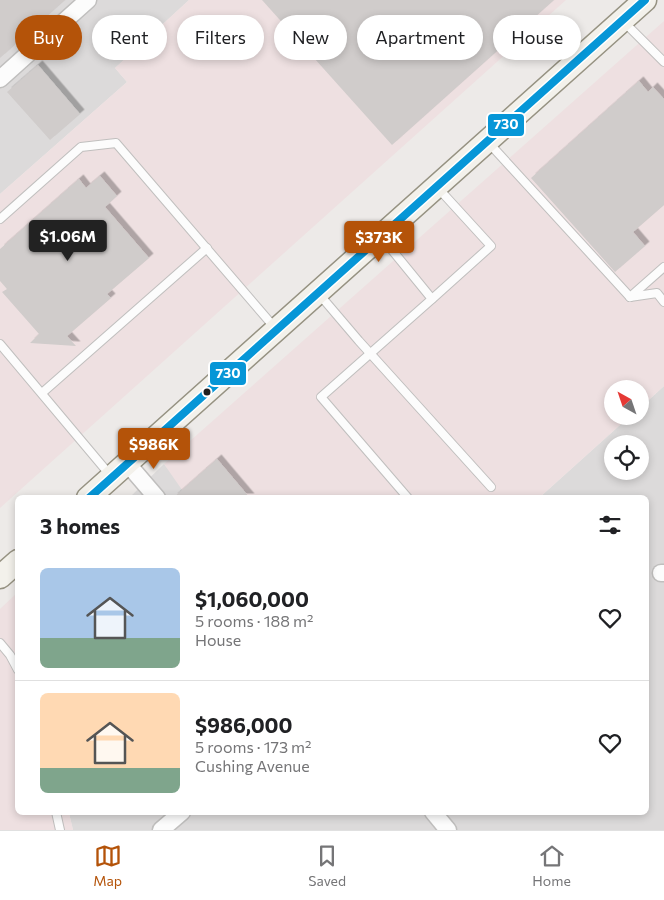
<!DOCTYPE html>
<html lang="en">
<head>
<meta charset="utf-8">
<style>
	body { margin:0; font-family:Commissioner,sans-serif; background:#f6f6f6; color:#202124; height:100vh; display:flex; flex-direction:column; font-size:19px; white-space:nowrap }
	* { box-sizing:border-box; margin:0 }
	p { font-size:16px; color:#757577 }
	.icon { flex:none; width:28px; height:28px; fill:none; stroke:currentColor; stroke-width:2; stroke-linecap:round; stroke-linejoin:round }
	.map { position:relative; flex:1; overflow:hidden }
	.drawer { position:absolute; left:15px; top:495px; width:634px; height:320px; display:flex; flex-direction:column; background:#fff; border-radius:8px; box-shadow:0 2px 8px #0003 }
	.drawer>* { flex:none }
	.hud { position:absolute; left:15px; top:15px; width:635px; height:45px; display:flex; gap:10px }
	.needle { width:32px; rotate:320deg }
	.controls { position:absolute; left:604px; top:380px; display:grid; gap:10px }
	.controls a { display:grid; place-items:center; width:45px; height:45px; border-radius:50%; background:#fff; box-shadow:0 2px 8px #0003; font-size:25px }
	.price { position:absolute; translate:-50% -42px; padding:0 11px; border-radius:5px; background:#b45309; color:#fff; font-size:16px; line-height:32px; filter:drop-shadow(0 1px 2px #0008) }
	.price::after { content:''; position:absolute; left:50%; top:30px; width:15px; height:11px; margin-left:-8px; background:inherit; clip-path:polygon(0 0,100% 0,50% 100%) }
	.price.active { background:#222; color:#fff }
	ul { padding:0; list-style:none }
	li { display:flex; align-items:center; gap:15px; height:125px; padding:0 25px }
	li+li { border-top:1px solid #e0e0e0 }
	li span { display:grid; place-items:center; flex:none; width:140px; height:100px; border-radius:8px; color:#555 }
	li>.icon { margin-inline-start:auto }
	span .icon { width:60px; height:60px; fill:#fffc; stroke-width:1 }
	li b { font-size:21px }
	h2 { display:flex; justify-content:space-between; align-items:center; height:60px; padding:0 25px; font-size:21px }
	.tag { padding:0 18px; border-radius:22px; background:#fff; box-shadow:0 2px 8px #0003; font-size:18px; line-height:45px }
	.tag.active { background:#b45309; color:#fff }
	.menu { display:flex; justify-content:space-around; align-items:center; height:70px; border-top:1px solid #e0e0e0; background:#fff; font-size:14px; color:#757577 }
	.menu a { display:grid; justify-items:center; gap:2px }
	.menu .active { color:#b45309 }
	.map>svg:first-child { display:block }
	.residential { fill:#dcdada; fill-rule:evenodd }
	.commercial { fill:#eee0e1 }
	.building { fill:#d0cccb; filter:url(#shadow) }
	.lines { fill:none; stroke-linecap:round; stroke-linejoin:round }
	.service-casing { stroke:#c0bfbe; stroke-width:10 }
	.minor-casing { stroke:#c0bfbe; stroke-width:19 }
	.secondary-casing { stroke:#969282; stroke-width:25 }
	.service { stroke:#fcfcfc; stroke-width:8 }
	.minor { stroke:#fcfcfc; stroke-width:16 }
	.secondary { stroke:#f3f1eb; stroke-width:22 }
	.bus-1-casing { stroke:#fff; stroke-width:11 }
	.bus-1 { stroke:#0696d7; stroke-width:8 }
	.bus-dot { fill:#1f1f1f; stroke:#fff; stroke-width:2 }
	.line-badge { stroke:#fff; stroke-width:2 }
	.badge-label { font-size:14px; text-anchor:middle; font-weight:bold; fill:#fff }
</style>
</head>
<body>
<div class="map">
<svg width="664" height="830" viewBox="0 0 664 830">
	<defs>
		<filter id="shadow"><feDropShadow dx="4.5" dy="-4.5" stdDeviation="0" flood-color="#0004"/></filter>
	</defs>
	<rect width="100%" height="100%" fill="#edeae8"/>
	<!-- residential -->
	<g class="residential">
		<path d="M0 0H189L115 68 127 82 0 194Z"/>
		<path d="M664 386V830H73L69 813 646 812V498L540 497 630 416H640V408ZM612 444H640V471H612Z"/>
		<path d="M164 464 191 497 129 498Z"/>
	</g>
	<!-- commercial -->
	<g class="commercial">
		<path d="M189 0H566L0 508V194L127 82 115 68Z"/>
		<path d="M664 21V386L640 408V389H612V416H630L540 497H187L164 464Z"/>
		<path d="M17 593 18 812 69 813 73 830H0V609Z"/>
	</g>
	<!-- building -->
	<g class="building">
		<path d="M0 0H65L0 58Z"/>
		<path d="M262 0H554L392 145Z"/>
		<path d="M38 65 80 114 50 140 7 92Z"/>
		<path d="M639 81 648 92 653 87 664 99V205L633 232 645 246 615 272 531 178Z"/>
		<path d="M100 176 117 196 105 207 149 258 107 294 111 298 67 336 76 346 30 343 39 334 2 292 7 289 0 281V249L79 179 86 188Z"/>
		<path d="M217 459 250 498H173Z"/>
	</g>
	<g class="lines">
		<defs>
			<g id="service">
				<path d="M624 22 664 62"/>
				<path d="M488 142 630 297"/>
				<path d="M0 219 81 147 116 143 275 328"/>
				<path d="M383 239 432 299 491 246 438 188"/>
				<path d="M319 294 359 341 491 487"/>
				<path d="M630 297 664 267"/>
				<path d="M630 297 657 293 664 302"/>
				<path d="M0 344 110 475"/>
				<path d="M42 393 207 248"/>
				<path d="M408 498 321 397 432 299"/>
				<path d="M0 643 10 655 18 670"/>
				<path d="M56 812 60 830"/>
			</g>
			<g id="minor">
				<path d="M0 79 88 0"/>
				<path d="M127 463 157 498"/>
				<path d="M661 573H664"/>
				<path d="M433 812 448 830"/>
				<path d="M161 830 182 812"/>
			</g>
			<g id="secondary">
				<path d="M88 498 645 0"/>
				<path d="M0 577 18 561"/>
			</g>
		</defs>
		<!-- service casing -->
		<use href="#service" class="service-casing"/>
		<!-- minor casing -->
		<use href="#minor" class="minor-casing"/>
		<!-- secondary casing -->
		<use href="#secondary" class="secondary-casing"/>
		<!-- service -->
		<use href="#service" class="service"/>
		<!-- minor -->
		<use href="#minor" class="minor"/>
		<!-- secondary -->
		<use href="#secondary" class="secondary"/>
		<defs>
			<path id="bus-1" d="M89 498 645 0"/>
		</defs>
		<!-- bus-1 casing -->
		<use href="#bus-1" class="bus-1-casing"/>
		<!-- bus-1 -->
		<use href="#bus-1" class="bus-1"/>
	</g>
	<!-- markers -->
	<circle class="bus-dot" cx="207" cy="392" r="4.5"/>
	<g class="line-badge">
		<rect x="487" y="113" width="38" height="24" rx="5" fill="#0696d7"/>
		<rect x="209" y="361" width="38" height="25" rx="5" fill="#0696d7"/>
	</g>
	<g class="badge-label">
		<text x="506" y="129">730</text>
		<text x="228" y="378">730</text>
	</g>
</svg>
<div class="controls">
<a><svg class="needle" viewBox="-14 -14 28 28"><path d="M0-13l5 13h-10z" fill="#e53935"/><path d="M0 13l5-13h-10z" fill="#757577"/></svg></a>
<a><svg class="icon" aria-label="locate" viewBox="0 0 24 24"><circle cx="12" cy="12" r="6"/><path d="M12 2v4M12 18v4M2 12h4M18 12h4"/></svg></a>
</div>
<b class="price active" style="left:68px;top:262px">$1.06M</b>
<b class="price" style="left:379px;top:263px">$373K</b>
<b class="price" style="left:154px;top:470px">$986K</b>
<div class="hud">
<a class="tag active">Buy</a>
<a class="tag">Rent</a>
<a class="tag">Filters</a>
<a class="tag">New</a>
<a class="tag">Apartment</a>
<a class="tag">House</a>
</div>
<section class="drawer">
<h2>3 homes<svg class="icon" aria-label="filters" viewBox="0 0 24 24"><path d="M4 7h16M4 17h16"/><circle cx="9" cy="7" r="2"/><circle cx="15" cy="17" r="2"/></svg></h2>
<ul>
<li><span style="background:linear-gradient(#a9c7e8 70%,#7fa58c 0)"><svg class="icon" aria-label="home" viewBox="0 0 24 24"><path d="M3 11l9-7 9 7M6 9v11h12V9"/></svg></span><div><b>$1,060,000</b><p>5 rooms · 188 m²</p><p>House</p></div><svg class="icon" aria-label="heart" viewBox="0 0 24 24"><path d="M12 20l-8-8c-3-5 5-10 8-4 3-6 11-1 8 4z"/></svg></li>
<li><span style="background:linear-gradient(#ffd9b3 75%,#7fa58c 0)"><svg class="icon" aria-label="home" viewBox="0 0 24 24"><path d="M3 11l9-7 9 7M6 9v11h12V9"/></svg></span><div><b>$986,000</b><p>5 rooms · 173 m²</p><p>Cushing Avenue</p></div><svg class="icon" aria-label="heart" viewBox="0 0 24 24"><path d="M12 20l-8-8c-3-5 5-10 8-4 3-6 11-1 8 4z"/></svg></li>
</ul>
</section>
</div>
<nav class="menu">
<a class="active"><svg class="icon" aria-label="map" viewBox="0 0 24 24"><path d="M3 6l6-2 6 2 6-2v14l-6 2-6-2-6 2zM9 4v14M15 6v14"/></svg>Map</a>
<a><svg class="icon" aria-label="saved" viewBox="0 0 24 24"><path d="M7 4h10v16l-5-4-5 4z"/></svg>Saved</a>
<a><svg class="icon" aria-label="home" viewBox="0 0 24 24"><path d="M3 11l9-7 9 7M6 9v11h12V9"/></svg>Home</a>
</nav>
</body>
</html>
